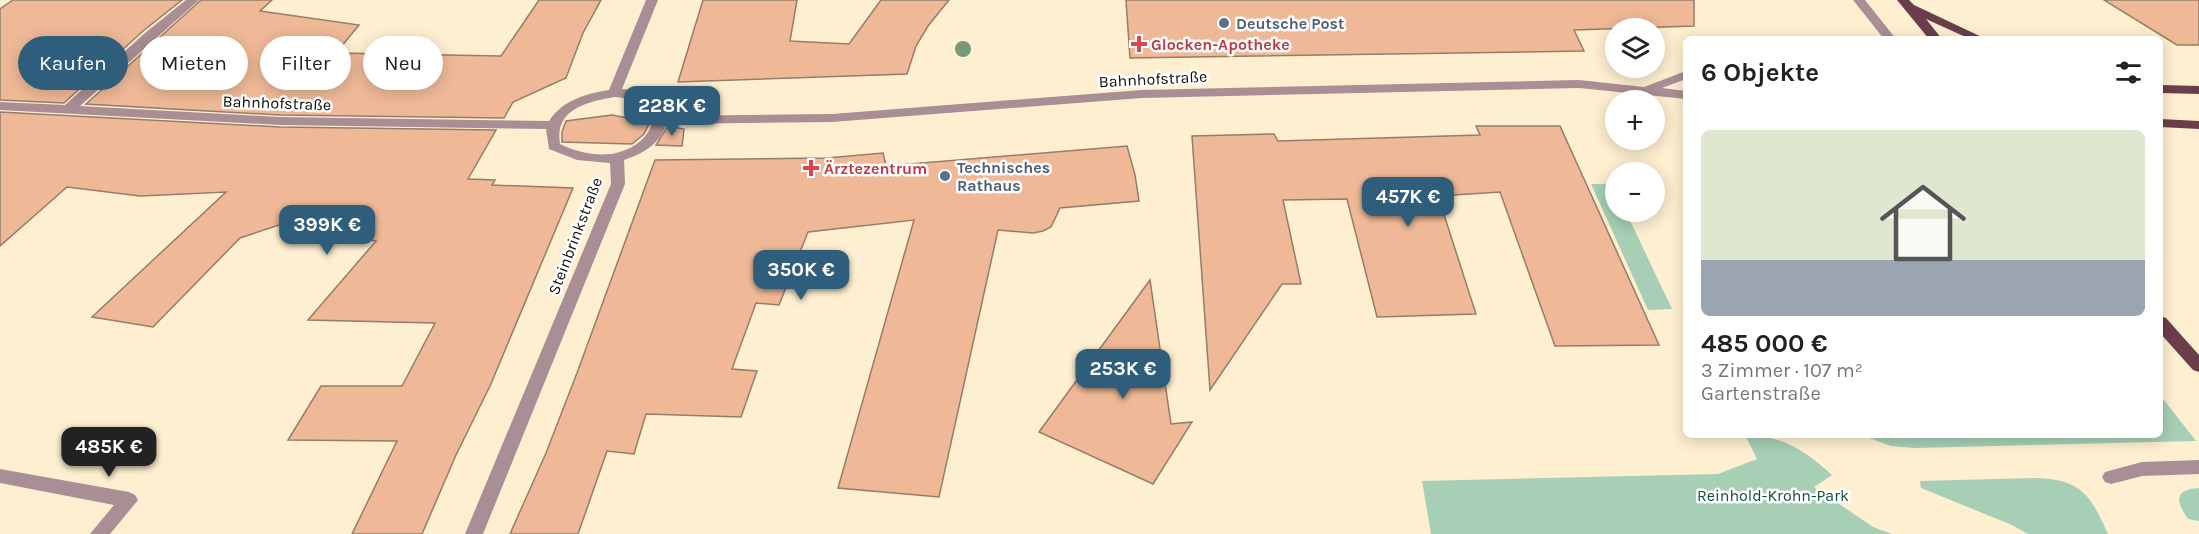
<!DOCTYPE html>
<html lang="de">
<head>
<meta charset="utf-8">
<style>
	body { margin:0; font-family:Karla,sans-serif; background:#f2f2f2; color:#222; height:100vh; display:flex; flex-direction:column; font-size:22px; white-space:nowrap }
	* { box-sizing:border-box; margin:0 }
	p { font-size:20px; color:#767676 }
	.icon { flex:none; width:33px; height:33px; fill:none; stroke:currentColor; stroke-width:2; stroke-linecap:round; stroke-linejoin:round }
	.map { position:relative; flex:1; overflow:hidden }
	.drawer { position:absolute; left:1683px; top:36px; width:480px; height:402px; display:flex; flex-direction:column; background:#fff; border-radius:9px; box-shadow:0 3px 15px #0003 }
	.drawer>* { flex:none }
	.guide { position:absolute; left:18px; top:36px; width:570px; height:54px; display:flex; gap:12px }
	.fabs { position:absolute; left:1605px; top:18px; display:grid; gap:12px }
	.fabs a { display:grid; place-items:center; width:60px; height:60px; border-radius:50%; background:#fff; box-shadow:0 3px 15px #0003; font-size:30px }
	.price { position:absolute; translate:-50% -51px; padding:0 14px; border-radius:12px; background:#2f5e7d; color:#fff; font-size:20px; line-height:39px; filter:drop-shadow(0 2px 3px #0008) }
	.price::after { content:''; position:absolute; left:50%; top:36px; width:18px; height:14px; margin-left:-9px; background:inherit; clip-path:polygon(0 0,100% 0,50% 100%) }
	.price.on { background:#222; color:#fff }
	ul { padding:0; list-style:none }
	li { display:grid; align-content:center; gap:12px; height:318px; padding:0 18px }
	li+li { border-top:2px solid #e0e0e0 }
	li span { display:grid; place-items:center; height:186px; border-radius:9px; color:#555 }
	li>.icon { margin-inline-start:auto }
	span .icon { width:108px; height:108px; fill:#fffc; stroke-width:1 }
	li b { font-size:26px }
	h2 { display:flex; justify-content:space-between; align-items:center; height:72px; padding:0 18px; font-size:26px }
	.pill { padding:0 21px; border-radius:27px; background:#fff; box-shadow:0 3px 15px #0003; font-size:21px; line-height:54px }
	.pill.on { background:#2f5e7d; color:#fff }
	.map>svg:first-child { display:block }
	.green { fill:#a6cfb5 }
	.building { fill:#efb997; stroke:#987b6a; stroke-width:1.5 }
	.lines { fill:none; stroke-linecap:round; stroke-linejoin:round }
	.minor { fill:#aa8e95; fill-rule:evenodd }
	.major { fill:#6c3e4c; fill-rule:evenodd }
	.tree { fill:#789979 }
	.service-dot { fill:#5c6f8a; stroke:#fff; stroke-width:2 }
	.health-dot { fill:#e0444e; stroke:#fff; stroke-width:2 }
	.labels { text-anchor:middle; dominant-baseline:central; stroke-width:5; stroke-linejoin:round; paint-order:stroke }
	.service-label { font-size:16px; font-weight:bold; fill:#4e5e75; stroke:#fff; text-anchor:start }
	.health-label { font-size:16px; font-weight:bold; fill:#be3a42; stroke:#fff; text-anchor:start }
	.street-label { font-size:16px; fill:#120d04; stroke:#fff }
	.park-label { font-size:16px; fill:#0b5232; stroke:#fff }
</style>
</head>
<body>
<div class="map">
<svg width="2199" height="534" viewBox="0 0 2199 534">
	<rect width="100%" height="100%" fill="#feefd0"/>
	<!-- green -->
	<g class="green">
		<path d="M1591 184H1613L1615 189 1616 212H1626L1672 309 1648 310Z"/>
		<path d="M2160 395 2196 441 1915 448 1891 446 1861 435H2160Z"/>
		<path d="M1745 435C1782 435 1806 451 1832 475L1814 487 1873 527 1892 534H1431L1422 481 1718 474 1757 459Z"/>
		<path d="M2034 478C2081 479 2090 494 2108 534H2028L2012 525 1921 488 1920 481Z"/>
		<path d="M2199 488V521L2188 519C2176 501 2173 490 2199 488Z"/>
	</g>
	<!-- building -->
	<g class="building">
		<path d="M13 0H182L143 31 64 103 0 100V9Z"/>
		<path d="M201 0H272L260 11 359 25 336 53 501 56 539 0H601L583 33 566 78 513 102 504 118 280 115 86 104Z"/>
		<path d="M703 0H797L790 41 849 44 881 0H949L928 26 916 46 907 74 678 82Z"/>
		<path d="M1126 0H1694V26L1574 30 1584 51 1130 58Z"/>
		<path d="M2104 0H2199V45H2177Z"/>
		<path d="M0 112 280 127 496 130 468 179 495 180 492 185 573 188 490 386 456 455 422 534H352L397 441 288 440 321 386H402L435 323 308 320 376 241 279 225 240 238 153 327 92 317 226 192 140 196 67 187 0 246Z"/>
		<path d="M612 115 650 122 644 134 632 144 562 142V132L566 121Z"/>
		<path d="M668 126 684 129 682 146 656 145Z"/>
		<path d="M1476 126H1560L1659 345 1555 346 1500 192 1438 196 1476 314 1377 317 1347 199 1283 200 1301 284H1282L1210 390 1192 136 1274 134 1278 141 1480 135Z"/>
		<path d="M1127 146 1135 175 1139 201 1060 208 1051 227 1043 231 1033 233 998 230 939 497 838 488 914 220 808 232 779 305 756 303 732 369 757 371 741 417 646 414 634 454 607 451 578 534H510L546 453 577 373 655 160 827 158 883 153 886 166Z"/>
		<path d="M1150 280 1171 424 1192 422 1153 484 1039 432Z"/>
	</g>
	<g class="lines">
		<!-- minor -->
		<g class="minor">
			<path d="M186 0H199L80 106 280 117 549 121C563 100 585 94 609 90L646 0H658L622 89 641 91 660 97 667 116 832 114 1142 90 1579 80 1644 87 1686 71V79L1662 88 1686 91V99L1579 88 1142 98 832 122 666 124C661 144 642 154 624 160L625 184 483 534H465L611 184 610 163 577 160 549 149 546 129 280 125 0 110V102L65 105 145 33ZM614 97 639 99 650 103C661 127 640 148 616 153 598 157 576 152 560 144 554 109 587 102 614 97Z"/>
			<path d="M1853 0H1865L1896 39H1884Z"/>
			<path d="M2199 460V474L2142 476 2111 484 2105 482 2102 477 2105 472 2142 462Z"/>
			<path d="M0 469 129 492 135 495 138 500 110 534H90L114 505 0 483Z"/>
		</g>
		<!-- major -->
		<g class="major">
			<path d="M1897 0H1909L1914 5 1986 39H1970L1926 19 1942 39H1929Z"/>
			<path d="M2160 85 2199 86V94L2160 93Z"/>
			<path d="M2160 119 2199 121V129L2160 127Z"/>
			<path d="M2160 316 2166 318 2199 355V372L2193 370 2160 333Z"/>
		</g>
	</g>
	<!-- trees -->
	<circle class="tree" cx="963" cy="49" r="8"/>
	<!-- markers -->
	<g class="service-dot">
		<circle cx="1224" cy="23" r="6"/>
		<circle cx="945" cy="176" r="6"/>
	</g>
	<g class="health-dot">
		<path d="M1136 35h6v6h6v6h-6v6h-6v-6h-6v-6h6z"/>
		<path d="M808 159h6v6h6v6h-6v6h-6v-6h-6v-6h6z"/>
	</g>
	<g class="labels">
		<!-- service labels -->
		<g class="service-label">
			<text x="1236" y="23">Deutsche Post</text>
			<text x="957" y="167">Technisches<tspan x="957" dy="18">Rathaus</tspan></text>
		</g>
		<!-- health labels -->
		<g class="health-label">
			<text x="1151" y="44">Glocken-Apotheke</text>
			<text x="824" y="168">Ärztezentrum</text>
		</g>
		<!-- street labels -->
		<g class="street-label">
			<text transform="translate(1153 79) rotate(-3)">Bahnhofstraße</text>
			<text transform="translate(277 103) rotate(2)">Bahnhofstraße</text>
			<text transform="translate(575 236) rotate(-69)">Steinbrinkstraße</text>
		</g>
		<!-- park labels -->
		<g class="park-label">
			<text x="1773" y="495">Reinhold-Krohn-Park</text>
		</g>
	</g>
</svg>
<div class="fabs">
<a><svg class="icon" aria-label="layers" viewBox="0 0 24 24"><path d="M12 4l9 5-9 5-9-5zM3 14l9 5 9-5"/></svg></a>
<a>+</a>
<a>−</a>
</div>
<b class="price" style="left:672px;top:137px">228K €</b>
<b class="price" style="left:1408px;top:228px">457K €</b>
<b class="price" style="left:327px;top:256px">399K €</b>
<b class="price" style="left:801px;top:301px">350K €</b>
<b class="price" style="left:1123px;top:400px">253K €</b>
<b class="price on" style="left:109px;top:478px">485K €</b>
<div class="guide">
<a class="pill on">Kaufen</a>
<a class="pill">Mieten</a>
<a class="pill">Filter</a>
<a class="pill">Neu</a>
</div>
<section class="drawer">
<h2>6 Objekte<svg class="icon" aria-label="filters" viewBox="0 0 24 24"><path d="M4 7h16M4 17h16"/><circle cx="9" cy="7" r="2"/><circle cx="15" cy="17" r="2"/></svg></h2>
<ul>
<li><span style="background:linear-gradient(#dfe7d0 70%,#9aa5b1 0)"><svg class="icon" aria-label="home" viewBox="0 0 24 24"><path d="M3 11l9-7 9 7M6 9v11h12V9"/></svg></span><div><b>485 000 €</b><p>3 Zimmer · 107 m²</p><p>Gartenstraße</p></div></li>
</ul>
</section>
</div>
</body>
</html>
